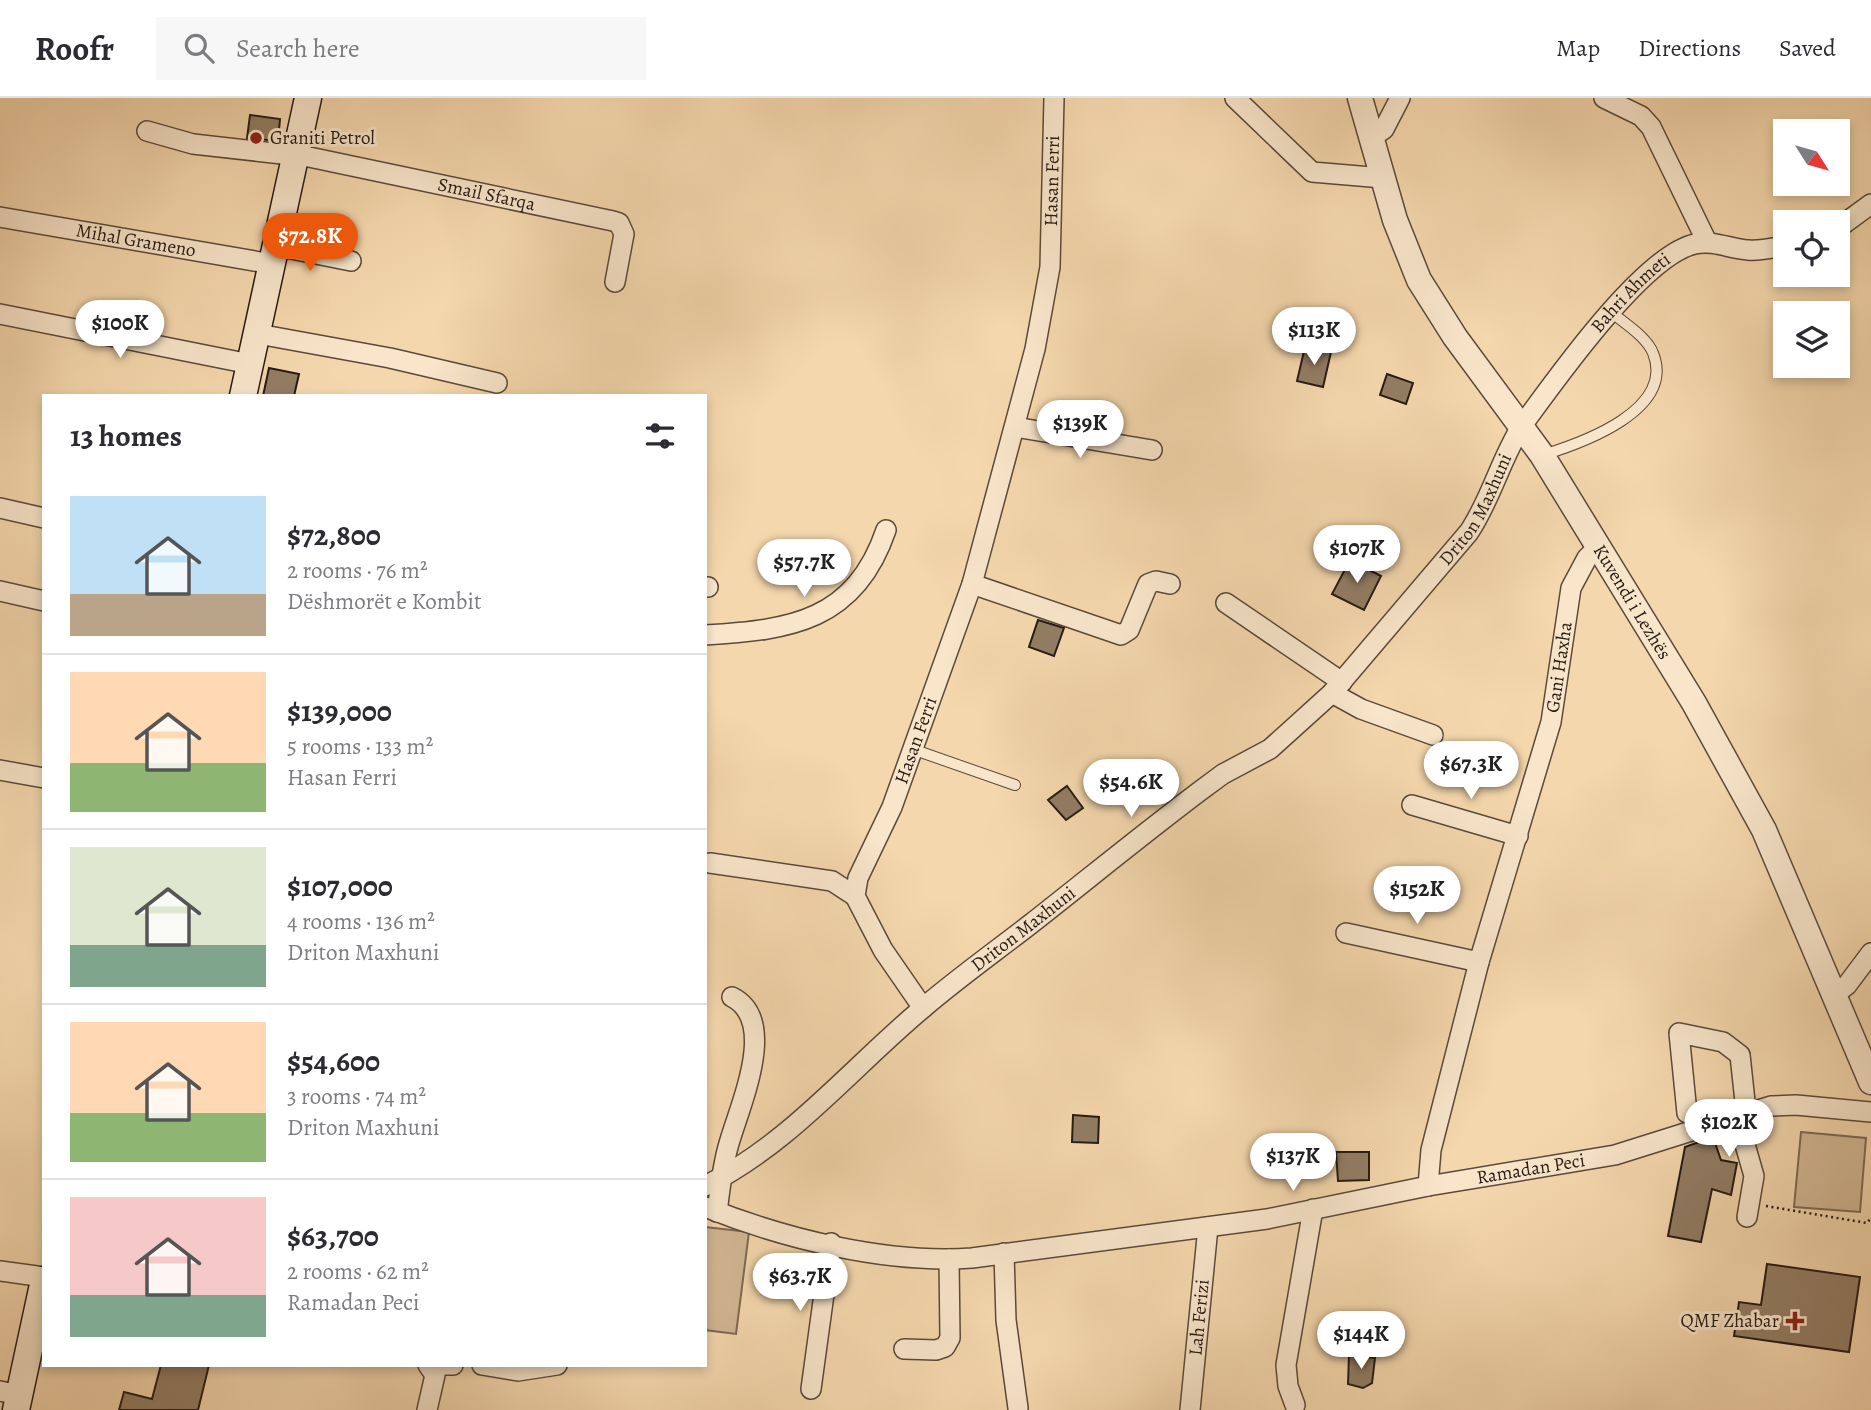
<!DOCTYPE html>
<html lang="en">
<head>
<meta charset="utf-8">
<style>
	body { margin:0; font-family:Alegreya,serif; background:#f7f7f7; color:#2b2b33; height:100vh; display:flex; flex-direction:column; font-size:26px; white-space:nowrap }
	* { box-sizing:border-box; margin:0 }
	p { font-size:23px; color:#7c7c81 }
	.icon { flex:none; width:38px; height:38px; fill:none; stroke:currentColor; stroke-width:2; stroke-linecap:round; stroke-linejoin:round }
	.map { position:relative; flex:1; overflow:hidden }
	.panel { position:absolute; left:42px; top:296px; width:665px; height:973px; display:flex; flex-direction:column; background:#fff; border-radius:0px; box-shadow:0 4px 10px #0003 }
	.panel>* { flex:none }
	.needle { width:46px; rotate:127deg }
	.fabs { position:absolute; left:1773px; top:21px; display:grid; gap:14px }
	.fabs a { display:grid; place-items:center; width:77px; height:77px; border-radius:0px; background:#fff; box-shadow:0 4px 10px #0003; font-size:35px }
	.price { position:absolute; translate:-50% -60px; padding:0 16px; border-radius:24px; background:#fff; color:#222; font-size:23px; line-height:46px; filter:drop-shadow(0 2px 4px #0008) }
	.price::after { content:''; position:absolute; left:50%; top:42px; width:21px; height:16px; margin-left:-10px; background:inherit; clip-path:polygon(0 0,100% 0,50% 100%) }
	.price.selected { background:#ea580c; color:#fff }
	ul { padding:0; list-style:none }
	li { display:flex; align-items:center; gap:21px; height:175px; padding:0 28px }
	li+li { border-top:2px solid #e1e1e2 }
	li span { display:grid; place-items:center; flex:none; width:196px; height:140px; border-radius:0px; color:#555 }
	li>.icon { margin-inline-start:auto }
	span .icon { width:84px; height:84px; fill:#fffc; stroke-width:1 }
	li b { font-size:30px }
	h2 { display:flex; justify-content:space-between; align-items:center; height:84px; padding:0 28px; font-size:30px }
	header { display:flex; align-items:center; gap:42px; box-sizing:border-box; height:98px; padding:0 35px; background:#fff; border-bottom:2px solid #e1e1e2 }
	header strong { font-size:33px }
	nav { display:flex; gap:38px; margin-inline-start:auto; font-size:24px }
	.search { width:490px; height:63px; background:#f7f7f7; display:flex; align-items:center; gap:18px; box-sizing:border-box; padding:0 24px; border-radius:0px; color:#7c7c81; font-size:26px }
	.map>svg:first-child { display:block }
	.green { fill:#d2b793; stroke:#7c6954; stroke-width:2 }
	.building { fill:#927d64; stroke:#261b14; stroke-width:2 }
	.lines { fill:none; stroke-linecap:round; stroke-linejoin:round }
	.service-casing { stroke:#5a4a3a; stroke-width:12 }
	.minor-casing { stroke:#5a4a3a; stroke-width:22 }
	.tertiary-casing { stroke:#5a4a3a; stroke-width:27 }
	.secondary-casing { stroke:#261b14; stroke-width:29 }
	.path { stroke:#261b14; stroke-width:2.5; stroke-dasharray:2 3.5; stroke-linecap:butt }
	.service { stroke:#f8e5ca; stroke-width:10 }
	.minor { stroke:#f8e5ca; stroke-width:19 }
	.tertiary { stroke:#f8e5ca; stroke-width:24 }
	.secondary { stroke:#f8e5ca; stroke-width:26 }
	.poi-dot { fill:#8f2418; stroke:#f8e5ca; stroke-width:2.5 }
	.labels { text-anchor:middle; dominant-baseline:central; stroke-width:6; stroke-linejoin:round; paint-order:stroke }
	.poi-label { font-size:19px; fill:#261b14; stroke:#f8e5ca; text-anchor:start }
	.street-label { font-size:19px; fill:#261b14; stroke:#f8e5ca }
</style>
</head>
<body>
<header>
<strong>Roofr</strong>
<div class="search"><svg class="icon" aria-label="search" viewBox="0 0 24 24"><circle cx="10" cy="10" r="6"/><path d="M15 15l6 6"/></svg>Search here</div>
<nav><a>Map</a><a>Directions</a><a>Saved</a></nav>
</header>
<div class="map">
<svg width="1871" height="1312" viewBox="0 0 1871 1312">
	<rect width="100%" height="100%" fill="#f5d7ad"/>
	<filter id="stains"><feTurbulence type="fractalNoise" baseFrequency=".00286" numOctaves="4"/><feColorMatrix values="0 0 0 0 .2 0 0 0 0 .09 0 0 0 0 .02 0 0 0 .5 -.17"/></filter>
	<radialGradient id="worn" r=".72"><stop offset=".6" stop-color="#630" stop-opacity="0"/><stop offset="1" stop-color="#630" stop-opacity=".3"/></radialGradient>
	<!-- green -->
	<g class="green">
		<path d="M1801 1034 1866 1040 1860 1114 1794 1109Z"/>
		<path d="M705 1129 749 1134 736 1236 705 1232Z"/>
	</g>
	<!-- building -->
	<g class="building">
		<path d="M250 17 280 21 278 43 247 40Z"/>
		<path d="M1305 249 1331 254 1323 289 1297 283Z"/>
		<path d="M269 270 299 276 294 298H263Z"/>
		<path d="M1387 276 1413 285 1406 306 1380 297Z"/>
		<path d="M1350 462 1381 478 1364 512 1332 496Z"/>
		<path d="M1038 522 1064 530 1054 558 1029 549Z"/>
		<path d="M1067 688 1083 710 1066 722 1048 702Z"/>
		<path d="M1073 1017 1099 1019 1098 1045 1072 1044Z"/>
		<path d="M1713 1039 1721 1062 1737 1065 1731 1097 1712 1091 1701 1144 1668 1138 1685 1049Z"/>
		<path d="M1336 1054H1369V1082L1338 1083Z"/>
		<path d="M1767 1166 1860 1179 1849 1254 1734 1238 1739 1204 1761 1207Z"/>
		<path d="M1349 1257 1375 1260 1372 1285 1363 1290 1348 1286Z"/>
		<path d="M161 1267H209L198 1312H119L124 1294 152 1301Z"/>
	</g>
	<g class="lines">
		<defs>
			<g id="service">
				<path d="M1543 357C1582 345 1676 312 1653 255 1647 239 1624 225 1611 214"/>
				<path d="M912 651 1015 687"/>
			</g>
			<g id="minor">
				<path d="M1235 0 1312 74 1383 80"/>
				<path d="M1604 0 1641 18 1651 29 1707 144"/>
				<path id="s1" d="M147 33 193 46 309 59 613 123 619 125 624 136 615 184"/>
				<path d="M1372 39 1384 31 1400 0"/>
				<path id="s2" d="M0 119 272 166"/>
				<path d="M1838 130 1871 106"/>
				<path d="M276 148 351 163"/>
				<path d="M0 216 250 266"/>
				<path d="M258 236 390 260 497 285"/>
				<path d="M1015 329 1152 352"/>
				<path d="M0 410 44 420"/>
				<path d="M972 486 1121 537 1129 532 1148 486 1156 483 1170 486"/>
				<path d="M705 489H708"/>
				<path d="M0 493 44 503"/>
				<path d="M1226 505 1342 584"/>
				<path d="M705 537C791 532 855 523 886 432"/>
				<path d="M1332 595 1361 611 1433 637"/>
				<path d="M0 672 44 680"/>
				<path d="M1412 707 1518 738"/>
				<path d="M710 765 832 783 855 798"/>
				<path d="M1346 835 1479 864"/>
				<path d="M1834 897 1847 887 1871 855"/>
				<path id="s3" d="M923 910 883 852 855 798 858 780 892 709 972 486 1035 251 1050 169 1054 0"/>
				<path d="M1687 1015 1679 935 1723 944 1740 957 1746 1013 1742 1036 1754 1078 1747 1119"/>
				<path id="s4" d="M705 1088C791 1045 850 971 923 910 958 880 996 853 1032 825 1088 781 1143 736 1200 693L1223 676 1270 651 1332 595 1469 434C1491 401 1500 363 1521 329 1554 284 1643 157 1695 146 1714 142 1730 151 1748 152 1760 153 1773 150 1785 148"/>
				<path id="s5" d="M1428 1088 1431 1052 1479 864 1551 624 1571 490 1587 460 1599 448"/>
				<path id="s6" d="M705 1109C785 1141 886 1166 972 1160L1267 1121 1428 1088 1615 1057 1771 1008 1796 1007 1871 1014"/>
				<path d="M717 1114C720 1092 722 1070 728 1049 738 1011 780 923 732 899"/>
				<path d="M1004 1155 1006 1222 1018 1310"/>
				<path d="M0 1173 44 1179"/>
				<path d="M904 1251 936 1252 945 1249 950 1240 949 1161"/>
				<path d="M436 1267H453"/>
				<path d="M482 1267 518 1273 557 1267"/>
				<path d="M811 1291 831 1145"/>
				<path d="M0 1293 19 1297"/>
				<path d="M1295 1307 1288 1288 1286 1267 1313 1111"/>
				<path d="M427 1312 435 1277 428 1267"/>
				<path id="s7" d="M1190 1312 1208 1129"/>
			</g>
			<g id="tertiary">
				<path id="s8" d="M1360 0 1395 122 1419 182 1455 239 1542 357 1694 605 1764 732 1871 984"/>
			</g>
			<g id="secondary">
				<path d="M243 298 308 0"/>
				<path d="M16 1312 44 1182"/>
			</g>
		</defs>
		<!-- service casing -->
		<use href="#service" class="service-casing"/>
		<!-- minor casing -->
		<use href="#minor" class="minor-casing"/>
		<!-- tertiary casing -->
		<use href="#tertiary" class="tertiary-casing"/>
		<!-- secondary casing -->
		<use href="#secondary" class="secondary-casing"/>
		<!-- path -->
		<path class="path" d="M1766 1108 1867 1125 1871 1120"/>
		<!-- service -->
		<use href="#service" class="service"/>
		<!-- minor -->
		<use href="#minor" class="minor"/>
		<!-- tertiary -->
		<use href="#tertiary" class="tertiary"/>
		<!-- secondary -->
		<use href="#secondary" class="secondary"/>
	</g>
	<!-- markers -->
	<g class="poi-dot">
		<circle cx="256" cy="40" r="7"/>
		<path d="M1791.5 1212.5h7v7h7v7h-7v7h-7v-7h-7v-7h7z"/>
	</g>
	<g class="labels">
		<!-- poi labels -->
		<g class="poi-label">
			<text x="270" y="40">Graniti Petrol</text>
			<text x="1779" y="1223" text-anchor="end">QMF Zhabar</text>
		</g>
		<!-- street labels -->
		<g class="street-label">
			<text stroke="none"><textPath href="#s3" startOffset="878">Hasan Ferri</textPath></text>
			<text stroke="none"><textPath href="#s1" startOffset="346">Smail Sfarqa</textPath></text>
			<text stroke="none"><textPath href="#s2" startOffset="138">Mihal Grameno</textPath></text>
			<text stroke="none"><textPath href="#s4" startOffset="1302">Bahri Ahmeti</textPath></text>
			<text stroke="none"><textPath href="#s4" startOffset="1034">Driton Maxhuni</textPath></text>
			<text stroke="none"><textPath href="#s8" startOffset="578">Kuvendi i Lezhës</textPath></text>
			<text stroke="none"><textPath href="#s5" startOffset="536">Gani Haxha</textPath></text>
			<text stroke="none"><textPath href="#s3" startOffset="299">Hasan Ferri</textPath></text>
			<text stroke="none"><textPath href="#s4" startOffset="410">Driton Maxhuni</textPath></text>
			<text stroke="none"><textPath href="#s6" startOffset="840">Ramadan Peci</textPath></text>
			<text stroke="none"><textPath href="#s7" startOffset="93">Lah Ferizi</textPath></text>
		</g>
	</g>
	<rect width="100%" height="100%" filter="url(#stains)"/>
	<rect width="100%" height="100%" fill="url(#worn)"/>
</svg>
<div class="fabs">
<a><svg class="needle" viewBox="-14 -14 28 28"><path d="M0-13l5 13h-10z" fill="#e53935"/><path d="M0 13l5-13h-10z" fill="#7c7c81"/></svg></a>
<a><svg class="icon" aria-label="locate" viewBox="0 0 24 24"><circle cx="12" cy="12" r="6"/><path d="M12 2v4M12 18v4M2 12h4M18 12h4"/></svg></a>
<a><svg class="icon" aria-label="layers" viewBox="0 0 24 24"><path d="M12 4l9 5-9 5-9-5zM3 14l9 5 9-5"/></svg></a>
</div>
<b class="price selected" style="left:310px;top:175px">$72.8K</b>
<b class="price" style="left:120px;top:262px">$100K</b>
<b class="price" style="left:1314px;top:269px">$113K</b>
<b class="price" style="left:1080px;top:362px">$139K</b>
<b class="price" style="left:1357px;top:487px">$107K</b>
<b class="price" style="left:804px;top:501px">$57.7K</b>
<b class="price" style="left:1471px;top:703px">$67.3K</b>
<b class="price" style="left:1131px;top:721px">$54.6K</b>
<b class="price" style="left:1417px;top:828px">$152K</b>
<b class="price" style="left:1729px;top:1061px">$102K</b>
<b class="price" style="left:1293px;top:1095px">$137K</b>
<b class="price" style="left:800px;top:1215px">$63.7K</b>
<b class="price" style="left:1361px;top:1273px">$144K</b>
<section class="panel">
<h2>13 homes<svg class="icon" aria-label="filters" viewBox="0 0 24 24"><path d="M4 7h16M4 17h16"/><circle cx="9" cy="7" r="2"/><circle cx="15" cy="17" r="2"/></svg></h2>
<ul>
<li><span style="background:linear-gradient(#bfe0f5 70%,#b9a48a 0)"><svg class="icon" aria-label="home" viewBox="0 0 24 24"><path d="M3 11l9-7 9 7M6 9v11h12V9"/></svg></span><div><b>$72,800</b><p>2 rooms · 76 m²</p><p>Dëshmorët e Kombit</p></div></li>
<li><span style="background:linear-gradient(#ffd9b3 65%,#8fb573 0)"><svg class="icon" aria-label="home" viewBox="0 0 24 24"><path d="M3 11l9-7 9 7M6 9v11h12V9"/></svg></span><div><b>$139,000</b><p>5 rooms · 133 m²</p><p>Hasan Ferri</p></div></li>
<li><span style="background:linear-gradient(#dfe7d0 70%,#7fa58c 0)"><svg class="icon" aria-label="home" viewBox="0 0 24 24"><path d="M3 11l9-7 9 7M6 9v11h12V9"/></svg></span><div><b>$107,000</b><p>4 rooms · 136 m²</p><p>Driton Maxhuni</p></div></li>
<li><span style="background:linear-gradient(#ffd9b3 65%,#8fb573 0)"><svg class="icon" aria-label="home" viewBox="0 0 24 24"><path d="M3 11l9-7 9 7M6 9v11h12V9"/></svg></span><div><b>$54,600</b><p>3 rooms · 74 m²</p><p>Driton Maxhuni</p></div></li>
<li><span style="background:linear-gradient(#f6c9c9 70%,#7fa58c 0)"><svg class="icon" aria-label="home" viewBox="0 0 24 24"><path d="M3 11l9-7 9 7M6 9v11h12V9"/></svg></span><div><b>$63,700</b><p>2 rooms · 62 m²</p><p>Ramadan Peci</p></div></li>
</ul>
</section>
</div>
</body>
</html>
